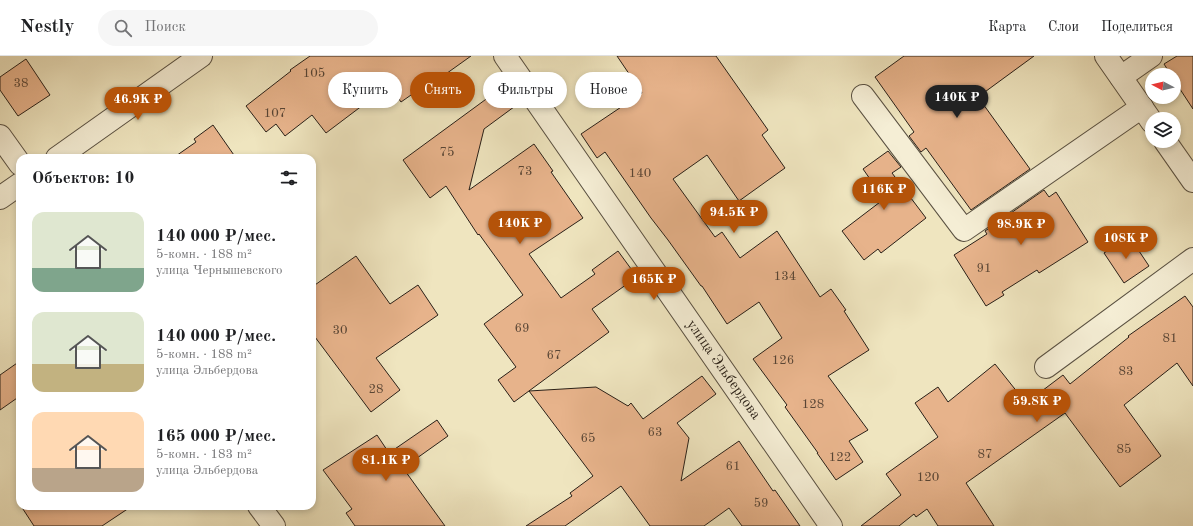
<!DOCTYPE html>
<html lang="ru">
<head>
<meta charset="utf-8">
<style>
	body { margin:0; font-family:"Old Standard TT",serif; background:#f6f6f6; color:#202124; height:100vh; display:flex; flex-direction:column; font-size:15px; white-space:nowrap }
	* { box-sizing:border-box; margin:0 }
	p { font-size:13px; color:#757577 }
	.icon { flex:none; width:22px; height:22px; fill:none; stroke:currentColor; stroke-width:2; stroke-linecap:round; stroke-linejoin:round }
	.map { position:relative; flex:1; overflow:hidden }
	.drawer { position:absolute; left:16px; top:98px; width:300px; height:356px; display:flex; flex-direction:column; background:#fff; border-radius:12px; box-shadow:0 2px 6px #0003 }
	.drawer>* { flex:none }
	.guide { position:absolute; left:328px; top:16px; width:380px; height:36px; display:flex; gap:8px }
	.needle { width:26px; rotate:277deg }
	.fabs { position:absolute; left:1145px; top:12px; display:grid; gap:8px }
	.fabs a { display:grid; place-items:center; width:36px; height:36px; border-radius:50%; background:#fff; box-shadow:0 2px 6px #0003; font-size:20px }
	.price { position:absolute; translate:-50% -34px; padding:0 9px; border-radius:14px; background:#b45309; color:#fff; font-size:13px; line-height:26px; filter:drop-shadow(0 1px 2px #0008) }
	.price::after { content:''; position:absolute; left:50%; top:24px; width:12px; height:9px; margin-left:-6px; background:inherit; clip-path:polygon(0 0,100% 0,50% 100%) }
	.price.on { background:#222; color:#fff }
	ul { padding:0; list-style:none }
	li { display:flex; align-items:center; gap:12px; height:100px; padding:0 16px }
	li span { display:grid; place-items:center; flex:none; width:112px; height:80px; border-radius:12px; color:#555 }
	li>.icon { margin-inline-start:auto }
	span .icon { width:48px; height:48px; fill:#fffc; stroke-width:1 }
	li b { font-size:17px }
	h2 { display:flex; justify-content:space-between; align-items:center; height:48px; padding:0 16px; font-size:17px }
	.tag { padding:0 14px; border-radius:18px; background:#fff; box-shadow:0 2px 6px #0003; font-size:14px; line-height:36px }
	.tag.on { background:#b45309; color:#fff }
	header { display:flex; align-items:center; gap:24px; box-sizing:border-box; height:56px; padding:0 20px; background:#fff; border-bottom:1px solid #e0e0e0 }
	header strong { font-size:19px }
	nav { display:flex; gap:22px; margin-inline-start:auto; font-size:14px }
	.search { width:280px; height:36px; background:#f6f6f6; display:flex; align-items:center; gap:10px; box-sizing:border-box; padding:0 14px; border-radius:22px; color:#757577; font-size:15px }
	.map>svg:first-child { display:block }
	.building { fill:#e7b38b; stroke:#292018 }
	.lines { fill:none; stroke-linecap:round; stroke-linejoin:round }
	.minor-casing { stroke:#5a5142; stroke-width:24 }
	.minor { stroke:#f5eed5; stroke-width:22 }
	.labels { text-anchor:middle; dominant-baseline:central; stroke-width:3.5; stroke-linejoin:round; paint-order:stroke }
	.number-label { font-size:13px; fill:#584535 }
	.street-label { font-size:15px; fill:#292018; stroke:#f5eed5 }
</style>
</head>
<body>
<header>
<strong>Nestly</strong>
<div class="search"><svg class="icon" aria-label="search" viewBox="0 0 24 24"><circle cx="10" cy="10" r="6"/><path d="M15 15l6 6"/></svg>Поиск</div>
<nav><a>Карта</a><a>Слои</a><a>Поделиться</a></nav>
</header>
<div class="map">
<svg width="1193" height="470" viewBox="0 0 1193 470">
	<rect width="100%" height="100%" fill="#efe5bf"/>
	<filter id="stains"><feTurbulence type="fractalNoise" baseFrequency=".005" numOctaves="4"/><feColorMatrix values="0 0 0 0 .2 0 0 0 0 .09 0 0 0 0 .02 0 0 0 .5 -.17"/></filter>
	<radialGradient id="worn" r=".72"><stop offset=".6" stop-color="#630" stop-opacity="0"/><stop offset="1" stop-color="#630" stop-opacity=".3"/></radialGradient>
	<!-- building -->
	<g class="building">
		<path d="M310 0H471L436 25 434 23 401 46 394 36 379 46 375 40 326 77 312 59 285 80 276 68 266 76 246 50 291 15 290 14Z"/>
		<path d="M617 0H716L768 74 762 79 785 112 739 145 707 99 673 123 715 181 722 176 740 202 777 175 820 241 831 233 846 254 844 255 869 294 828 320 868 374 849 385 863 406 836 424 817 397H818L785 351 787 349 753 303 782 282 759 246 727 268 702 230H701L668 184 651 162 605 96 597 102 581 78 642 37Z"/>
		<path d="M904 0H1034L978 41 1030 113 971 154 926 92 921 96 909 80 914 76 875 21Z"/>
		<path d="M1177 0H1193V53L1174 24V19H1171L1164 8Z"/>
		<path d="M26 3 50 39 18 60 0 34V21Z"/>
		<path d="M504 30 518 48 484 73 469 134 534 88 553 115 551 116 583 162 529 198 561 242 595 218 592 214 618 195 637 221 592 253 609 276 514 346 498 324 516 311 484 268 523 239 479 178 478 179 446 130 430 142 403 104Z"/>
		<path d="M213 69 236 102H173L196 86 194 83Z"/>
		<path d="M888 95 901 111 892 117 926 162 881 197 878 193 864 204 842 175 884 143 863 113Z"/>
		<path d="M1044 134 1049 141 1056 136 1088 186 1039 217 1037 214 1002 236 1004 239 986 250 954 199 987 178 985 175Z"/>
		<path d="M1129 180 1149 210 1124 227 1104 197Z"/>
		<path d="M356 200 390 248 418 229 438 259 376 302 400 334 371 356 312 277V231Z"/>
		<path d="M1185 240 1193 251V330L1177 307 1124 349 1161 400 1120 431 1065 357 966 427 994 470H938L927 453 916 461 914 458 899 470H861L901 439 886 418 938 381 915 347 938 331 948 346 995 308 1026 347 1063 319 1070 328 1129 281 1128 280Z"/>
		<path d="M20 305V340L0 354V319Z"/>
		<path d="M702 320 716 338 677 367 689 382 681 425 739 385 773 435 775 434 800 470H742L729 452 704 470H650L621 430 565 470H526L572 440 570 437 593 420 529 335 596 331 628 350 631 347 643 363Z"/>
		<path d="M437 364 448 380 403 412 445 470H355L346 457 352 453 323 414 377 379 389 397Z"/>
		<path d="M21 450H132L102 470H34Z"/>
	</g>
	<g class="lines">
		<defs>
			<g id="minor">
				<path d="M505 0 831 470"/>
				<path d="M1106 0 1152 66"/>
				<path d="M1121 21 1151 0"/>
				<path d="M863 40 964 174 1142 51"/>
				<path d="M0 80 20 108"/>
				<path d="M1165 85 1193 125"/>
				<path d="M57 102 201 0"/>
				<path d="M0 142 20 128"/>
				<path d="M1046 311 1193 203"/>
				<path d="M259 450 274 470"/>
			</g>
		</defs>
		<!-- minor casing -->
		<use href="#minor" class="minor-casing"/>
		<!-- minor -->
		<use href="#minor" class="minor"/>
	</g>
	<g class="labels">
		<!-- number labels -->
		<g class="number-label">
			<text x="314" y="17">105</text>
			<text x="21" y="27">38</text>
			<text x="275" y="57">107</text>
			<text x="447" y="96">75</text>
			<text x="525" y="115">73</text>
			<text x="640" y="117">140</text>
			<text x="984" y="212">91</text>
			<text x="785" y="220">134</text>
			<text x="522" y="272">69</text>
			<text x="340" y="274">30</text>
			<text x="1170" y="282">81</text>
			<text x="554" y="299">67</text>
			<text x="783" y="304">126</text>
			<text x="1126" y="315">83</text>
			<text x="376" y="333">28</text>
			<text x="813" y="348">128</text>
			<text x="655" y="376">63</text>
			<text x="588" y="382">65</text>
			<text x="1124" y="393">85</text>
			<text x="985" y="398">87</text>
			<text x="840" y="401">122</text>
			<text x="733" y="410">61</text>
			<text x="928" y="421">120</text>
			<text x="761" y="447">59</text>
		</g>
		<!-- street labels -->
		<g class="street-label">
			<text transform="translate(723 314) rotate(55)">улица Эльбердова</text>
		</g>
	</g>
	<rect width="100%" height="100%" filter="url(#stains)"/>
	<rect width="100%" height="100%" fill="url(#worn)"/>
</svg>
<div class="fabs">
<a><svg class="needle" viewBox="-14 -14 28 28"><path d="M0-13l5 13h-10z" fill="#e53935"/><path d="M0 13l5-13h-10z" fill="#757577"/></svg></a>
<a><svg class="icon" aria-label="layers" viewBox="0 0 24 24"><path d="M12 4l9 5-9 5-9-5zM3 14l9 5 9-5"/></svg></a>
</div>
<b class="price on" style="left:957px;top:63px">140K ₽</b>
<b class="price" style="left:138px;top:65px">46.9K ₽</b>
<b class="price" style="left:884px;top:155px">116K ₽</b>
<b class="price" style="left:734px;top:178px">94.5K ₽</b>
<b class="price" style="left:520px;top:189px">140K ₽</b>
<b class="price" style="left:1021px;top:190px">98.9K ₽</b>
<b class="price" style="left:1126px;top:204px">108K ₽</b>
<b class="price" style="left:654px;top:245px">165K ₽</b>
<b class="price" style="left:1037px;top:367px">59.8K ₽</b>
<b class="price" style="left:386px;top:426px">81.1K ₽</b>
<div class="guide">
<a class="tag">Купить</a>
<a class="tag on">Снять</a>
<a class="tag">Фильтры</a>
<a class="tag">Новое</a>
</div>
<section class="drawer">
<h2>Объектов: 10<svg class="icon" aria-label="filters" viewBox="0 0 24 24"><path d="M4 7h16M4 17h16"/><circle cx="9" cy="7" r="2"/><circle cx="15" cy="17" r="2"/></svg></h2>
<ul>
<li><span style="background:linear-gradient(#dfe7d0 70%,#7fa58c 0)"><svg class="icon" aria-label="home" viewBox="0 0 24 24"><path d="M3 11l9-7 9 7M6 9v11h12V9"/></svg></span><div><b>140 000 ₽/мес.</b><p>5-комн. · 188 m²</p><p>улица Чернышевского</p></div></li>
<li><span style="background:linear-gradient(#dfe7d0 65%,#c2b280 0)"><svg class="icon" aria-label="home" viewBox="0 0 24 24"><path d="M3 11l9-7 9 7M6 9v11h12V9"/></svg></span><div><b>140 000 ₽/мес.</b><p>5-комн. · 188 m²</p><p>улица Эльбердова</p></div></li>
<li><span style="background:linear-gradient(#ffd9b3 70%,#b9a48a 0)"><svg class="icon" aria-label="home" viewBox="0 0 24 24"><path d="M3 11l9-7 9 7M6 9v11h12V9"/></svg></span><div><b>165 000 ₽/мес.</b><p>5-комн. · 183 m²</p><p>улица Эльбердова</p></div></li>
</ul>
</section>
</div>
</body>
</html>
